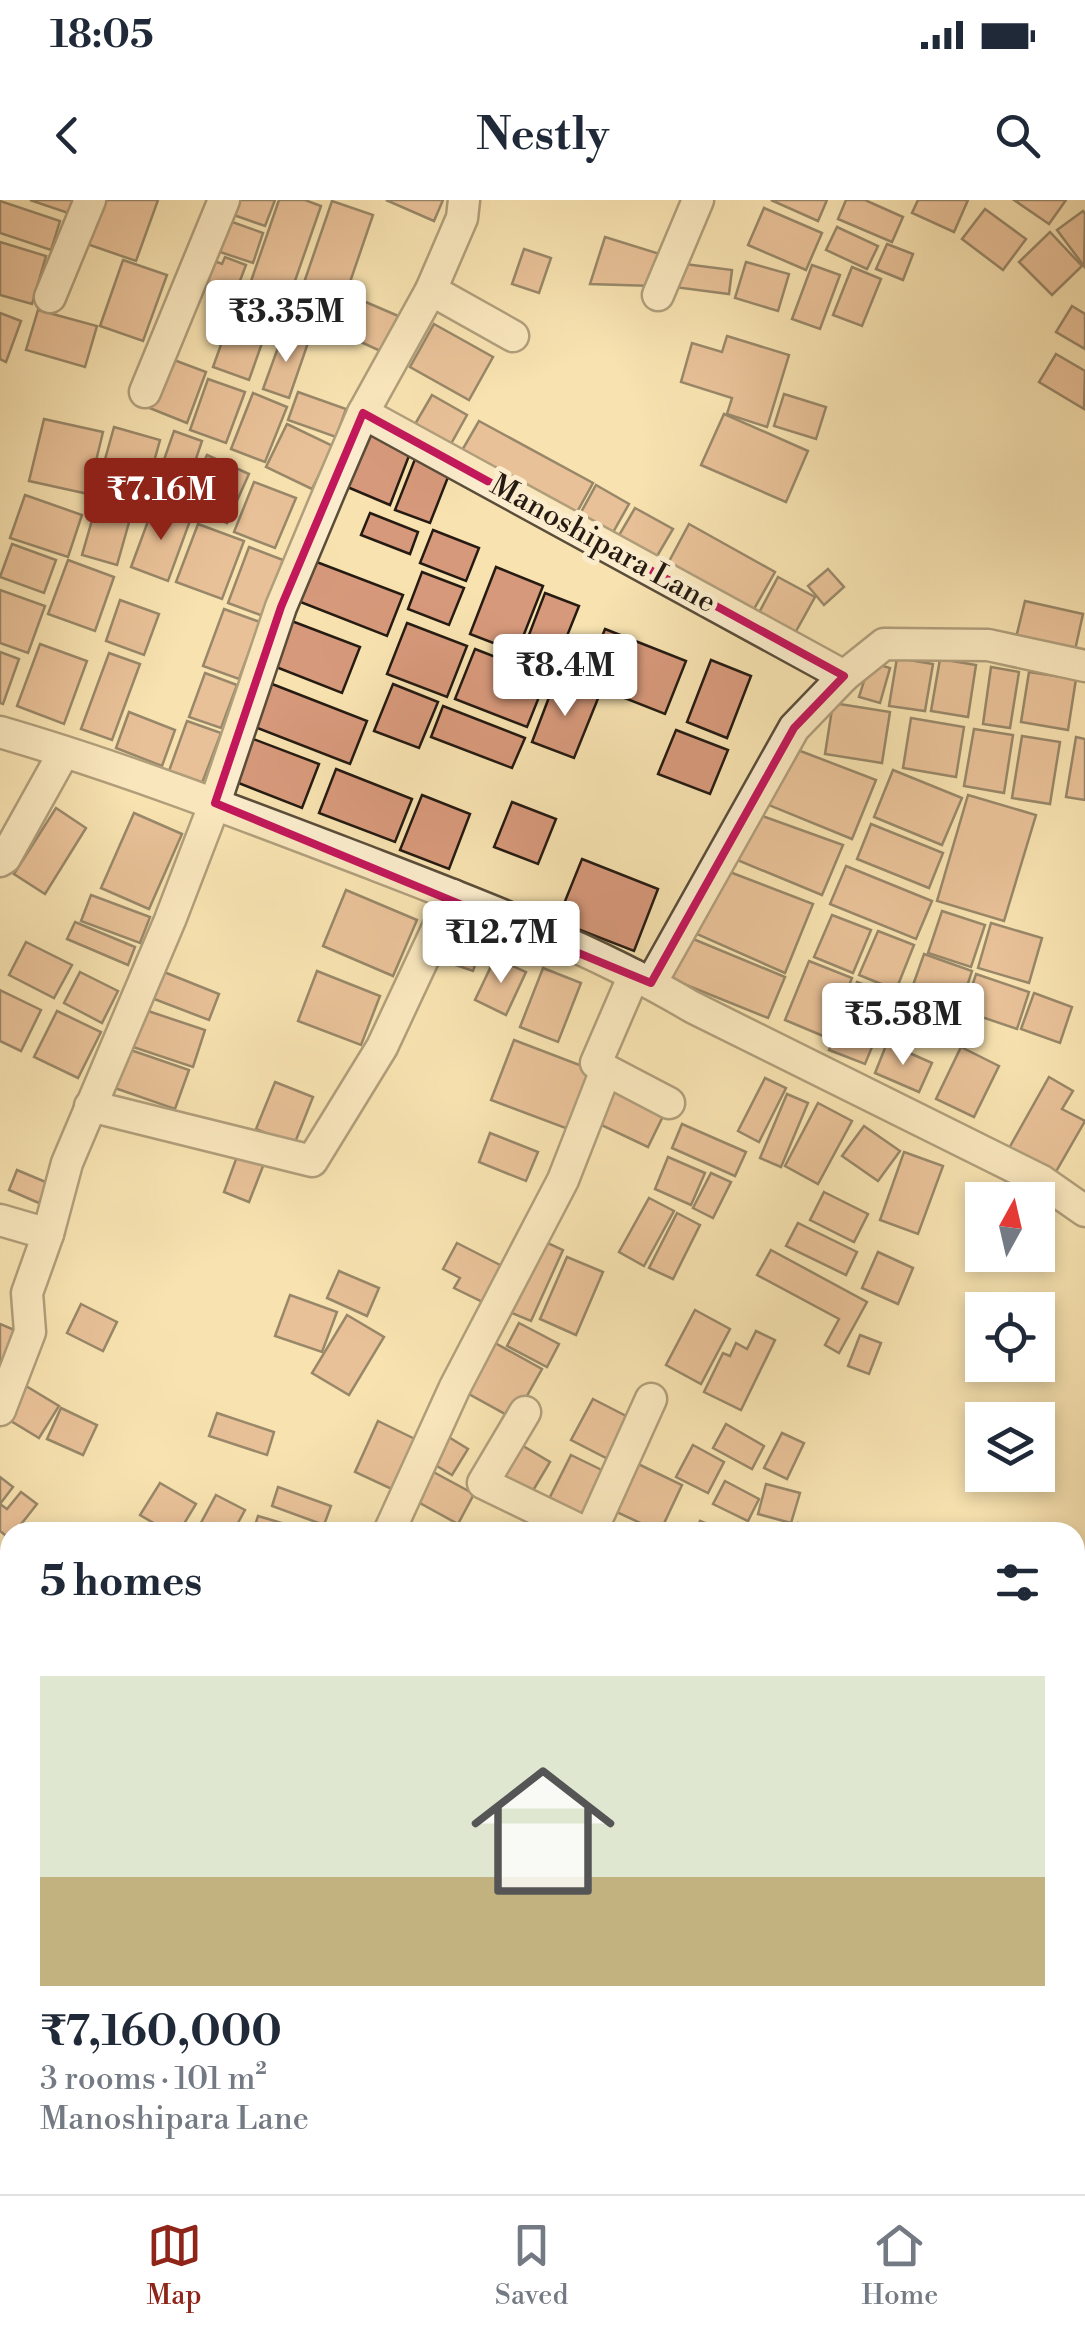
<!DOCTYPE html>
<html lang="en">
<head>
<meta charset="utf-8">
<style>
	body { margin:0; font-family:"Libre Bodoni",serif; background:#f2f2f3; color:#1f2937; height:100vh; display:flex; flex-direction:column; font-size:38px; white-space:nowrap }
	* { box-sizing:border-box; margin:0 }
	p { font-size:32px; color:#747a83 }
	.icon { flex:none; width:55px; height:55px; fill:none; stroke:currentColor; stroke-width:2; stroke-linecap:round; stroke-linejoin:round }
	.map { position:relative; flex:1; overflow:hidden }
	.details { position:absolute; left:0px; top:1322px; width:1085px; height:672px; display:flex; flex-direction:column; background:#fff; border-radius:30px 30px 0 0; box-shadow:0 5px 15px #0003 }
	.details>* { flex:none }
	.needle { width:65px; rotate:8deg }
	.fabs { position:absolute; left:965px; top:982px; display:grid; gap:20px }
	.fabs a { display:grid; place-items:center; width:90px; height:90px; border-radius:0px; background:#fff; box-shadow:0 5px 15px #0003; font-size:50px }
	.price { position:absolute; translate:-50% -85px; padding:0 22px; border-radius:10px; background:#fff; color:#222; font-size:32px; line-height:65px; filter:drop-shadow(0 2px 5px #0008) }
	.price::after { content:''; position:absolute; left:50%; top:60px; width:30px; height:22px; margin-left:-15px; background:inherit; clip-path:polygon(0 0,100% 0,50% 100%) }
	.price.on { background:#8f2418; color:#fff }
	ul { padding:0; list-style:none }
	li { display:grid; align-content:center; gap:20px; height:530px; padding:0 40px }
	li+li { border-top:2px solid #e0e1e3 }
	li span { display:grid; place-items:center; height:310px; border-radius:0px; color:#555 }
	li>.icon { margin-inline-start:auto }
	span .icon { width:180px; height:180px; fill:#fffc; stroke-width:1 }
	li b { font-size:42px }
	h2 { display:flex; justify-content:space-between; align-items:center; height:120px; padding:0 40px; font-size:42px }
	.status { display:flex; justify-content:space-between; align-items:center; height:70px; padding:0 50px; background:#fff; direction:ltr }
	.status svg { height:28px; fill:currentColor }
	header { display:flex; justify-content:space-between; align-items:center; height:130px; padding:0 40px; background:#fff; font-size:45px; font-weight:700 }
	.menu { display:flex; justify-content:space-around; align-items:center; height:140px; border-top:2px solid #e0e1e3; background:#fff; font-size:28px; color:#747a83 }
	.menu a { display:grid; justify-items:center; gap:5px }
	.menu .on { color:#8f2418 }
	.map>svg:first-child { display:block }
	.building { fill:#d7997b; stroke:#251b12; stroke-width:2.5 }
	.lines { fill:none; stroke-linecap:round; stroke-linejoin:round }
	.minor-casing { stroke:#5a4d3a; stroke-width:35 }
	.minor { stroke:#faeccc; stroke-width:30 }
	.marked { fill:none; stroke:#c2185b; stroke-width:8; stroke-linejoin:round }
	.labels { text-anchor:middle; dominant-baseline:central; stroke-width:10; stroke-linejoin:round; paint-order:stroke }
	.street-label { font-size:30px; fill:#251b12; stroke:#faeccc }
</style>
</head>
<body>
<div class="status"><b>18:05</b><svg viewBox="0 0 49 12"><path d="M0 12V9h3v3zM5 12V6h3v6zM10 12V3h3v9zM15 12V0h3v12zM26 1h20v11H26zM47 4h2v5h-2z"/></svg></div>
<header><svg class="icon" aria-label="back" viewBox="0 0 24 24"><path d="M15 5l-7 7 7 7"/></svg>Nestly<svg class="icon" aria-label="search" viewBox="0 0 24 24"><circle cx="10" cy="10" r="6"/><path d="M15 15l6 6"/></svg></header>
<div class="map">
<svg width="1085" height="1994" viewBox="0 0 1085 1994">
	<rect width="100%" height="100%" fill="#f7e2b0"/>
	<filter id="stains"><feTurbulence type="fractalNoise" baseFrequency=".002" numOctaves="4"/><feColorMatrix values="0 0 0 0 .2 0 0 0 0 .09 0 0 0 0 .02 0 0 0 .5 -.17"/></filter>
	<radialGradient id="worn" r=".72"><stop offset=".6" stop-color="#630" stop-opacity="0"/><stop offset="1" stop-color="#630" stop-opacity=".3"/></radialGradient>
	<!-- building -->
	<g class="building">
		<path d="M30 0H76L71 14Z"/>
		<path d="M103 0H158L136 61 87 44Z"/>
		<path d="M233 0H275L265 26 228 13Z"/>
		<path d="M279 0H305L321 6 288 101 249 87Z"/>
		<path d="M386 0H443L434 21Z"/>
		<path d="M771 0H827L818 21Z"/>
		<path d="M846 0H865L903 17 892 42 838 19Z"/>
		<path d="M918 0H968L954 32 912 13Z"/>
		<path d="M1014 0H1066L1049 24Z"/>
		<path d="M0 1 60 21 51 50 0 33Z"/>
		<path d="M332 1 373 15 337 120 296 106Z"/>
		<path d="M764 8 822 33 806 70 748 45Z"/>
		<path d="M985 9 1026 39 1003 70 962 39Z"/>
		<path d="M1083 11 1085 14 1084 66 1057 30Z"/>
		<path d="M224 19 263 33 253 63 214 50Z"/>
		<path d="M837 27 878 46 867 69 826 50Z"/>
		<path d="M1050 32 1082 66 1052 95 1019 62Z"/>
		<path d="M605 37 663 55 653 86 590 84Z"/>
		<path d="M0 42 46 56 32 104 0 95Z"/>
		<path d="M887 44 913 54 903 80 876 69Z"/>
		<path d="M524 49 551 58 539 93 512 84Z"/>
		<path d="M204 57 222 64 225 57 246 65 235 94 195 80Z"/>
		<path d="M123 60 167 75 143 141 100 126Z"/>
		<path d="M746 62 789 74 778 111 735 98Z"/>
		<path d="M677 63 732 70 729 94 674 87Z"/>
		<path d="M812 65 840 75 820 129 792 119Z"/>
		<path d="M852 67 881 79 862 126 833 115Z"/>
		<path d="M238 97 274 109 249 180 213 167Z"/>
		<path d="M354 97 403 118 387 154 339 132Z"/>
		<path d="M1072 106 1085 114V149L1056 132Z"/>
		<path d="M38 110 97 126 85 167 26 150Z"/>
		<path d="M0 113 21 121 6 162 0 159Z"/>
		<path d="M434 124 493 157 469 200 410 167Z"/>
		<path d="M284 131 309 140 289 198 263 189Z"/>
		<path d="M727 136 789 155 767 227 727 214 732 198 681 182 692 143 722 152Z"/>
		<path d="M1056 154 1085 171 1084 209 1039 182Z"/>
		<path d="M166 157 206 172 187 223 147 207Z"/>
		<path d="M208 179 245 192 226 243 190 230Z"/>
		<path d="M298 192 346 209 336 237 288 220Z"/>
		<path d="M253 193 287 207 265 262 231 249Z"/>
		<path d="M784 194 826 207 816 239 774 226Z"/>
		<path d="M432 195 467 215 447 251 411 231Z"/>
		<path d="M724 214 808 251 786 302 701 265Z"/>
		<path d="M44 219 103 232 88 294 29 281Z"/>
		<path d="M479 221 593 283 571 323 457 259Z"/>
		<path d="M287 224 333 246 312 289 266 267Z"/>
		<path d="M114 227 160 240 140 312 94 299Z"/>
		<path d="M368 227 412 248 390 305 345 286Z"/>
		<path d="M174 231 202 241 180 306 151 297Z"/>
		<path d="M207 255 249 274 227 323 185 304Z"/>
		<path d="M415 259 450 272 430 323 395 310Z"/>
		<path d="M254 282 296 298 275 348 234 332Z"/>
		<path d="M596 285 629 304 607 343 574 325Z"/>
		<path d="M25 295 82 315 68 357 10 338Z"/>
		<path d="M154 305 191 318 168 381 131 367Z"/>
		<path d="M635 308 673 329 653 363 615 342Z"/>
		<path d="M95 310 130 319 117 365 82 355Z"/>
		<path d="M370 313 418 332 410 354 361 335Z"/>
		<path d="M198 324 244 341 222 399 176 382Z"/>
		<path d="M689 324 775 372 750 416 665 369Z"/>
		<path d="M433 330 479 348 466 381 420 363Z"/>
		<path d="M12 344 56 360 44 393 0 377Z"/>
		<path d="M249 347 283 360 263 416 228 403Z"/>
		<path d="M68 360 114 377 95 431 48 414Z"/>
		<path d="M314 361 403 395 387 436 298 401Z"/>
		<path d="M496 367 543 386 517 452 470 434Z"/>
		<path d="M828 369 844 387 824 405 808 386Z"/>
		<path d="M422 372 464 388 449 425 408 409Z"/>
		<path d="M778 377 815 397 790 442 754 422Z"/>
		<path d="M0 390 45 406 28 453 0 443Z"/>
		<path d="M545 393 579 406 555 466 522 453Z"/>
		<path d="M120 400 159 414 144 455 106 441Z"/>
		<path d="M1025 401 1083 414 1073 459 1014 446Z"/>
		<path d="M224 409 260 422 239 479 203 466Z"/>
		<path d="M289 420 360 447 342 493 271 465Z"/>
		<path d="M407 423 467 446 447 497 387 474Z"/>
		<path d="M605 429 686 461 665 514 584 482Z"/>
		<path d="M40 444 87 461 64 524 17 506Z"/>
		<path d="M475 449 547 477 527 527 455 499Z"/>
		<path d="M0 452 19 459 3 504 0 503Z"/>
		<path d="M109 453 140 464 112 540 81 529Z"/>
		<path d="M897 458 933 464 925 511 889 506Z"/>
		<path d="M940 459 976 465 968 517 931 511Z"/>
		<path d="M711 460 751 476 727 538 687 522Z"/>
		<path d="M870 462 890 468 880 503 859 497Z"/>
		<path d="M991 467 1019 472 1010 528 983 524Z"/>
		<path d="M1029 472 1076 479 1068 530 1021 522Z"/>
		<path d="M205 473 237 485 221 528 189 517Z"/>
		<path d="M556 479 599 496 574 558 532 542Z"/>
		<path d="M267 482 367 521 350 564 250 525Z"/>
		<path d="M393 484 438 502 419 548 374 531Z"/>
		<path d="M833 503 890 512 882 563 825 554Z"/>
		<path d="M443 506 525 538 512 568 431 537Z"/>
		<path d="M129 512 175 530 162 566 116 548Z"/>
		<path d="M911 518 964 527 956 577 903 568Z"/>
		<path d="M187 521 221 533 202 583 169 571Z"/>
		<path d="M974 529 1013 535 1004 593 964 586Z"/>
		<path d="M676 530 728 550 710 594 658 574Z"/>
		<path d="M1022 536 1060 542 1050 604 1012 598Z"/>
		<path d="M248 537 319 564 302 608 231 580Z"/>
		<path d="M1076 537 1085 539V600L1066 597Z"/>
		<path d="M790 547 876 580 852 639 759 601Z"/>
		<path d="M336 569 412 599 395 642 319 613Z"/>
		<path d="M893 570 962 598 942 645 874 617Z"/>
		<path d="M422 595 470 614 449 669 400 650Z"/>
		<path d="M968 595 1036 615 1004 721 937 701Z"/>
		<path d="M512 602 556 619 538 664 494 647Z"/>
		<path d="M56 608 86 628 45 694 14 674Z"/>
		<path d="M134 613 182 634 149 709 101 688Z"/>
		<path d="M754 613 843 645 822 695 730 657Z"/>
		<path d="M871 624 943 653 929 688 857 659Z"/>
		<path d="M582 659 658 689 634 751 557 721Z"/>
		<path d="M846 666 932 701 916 739 830 704Z"/>
		<path d="M722 669 813 704 785 773 690 731Z"/>
		<path d="M346 690 417 720 393 776 323 746Z"/>
		<path d="M91 695 150 717 140 743 81 721Z"/>
		<path d="M942 711 985 725 971 767 928 753Z"/>
		<path d="M832 715 871 730 853 773 814 757Z"/>
		<path d="M451 721 486 734 473 771 438 759Z"/>
		<path d="M75 722 135 747 128 765 67 739Z"/>
		<path d="M991 723 1042 738 1029 783 978 768Z"/>
		<path d="M878 731 914 745 896 790 859 775Z"/>
		<path d="M686 736 785 777 768 818 669 778Z"/>
		<path d="M26 742 72 765 54 798 9 775Z"/>
		<path d="M924 754 972 771 961 805 912 788Z"/>
		<path d="M495 758 526 772 506 815 475 800Z"/>
		<path d="M809 761 852 778 828 838 785 820Z"/>
		<path d="M543 768 581 783 558 842 520 827Z"/>
		<path d="M159 770 219 794 209 820 149 797Z"/>
		<path d="M317 771 380 796 361 845 298 821Z"/>
		<path d="M80 772 118 791 102 823 64 803Z"/>
		<path d="M976 774 1029 792 1017 829 964 811Z"/>
		<path d="M857 782 893 796 865 864 829 850Z"/>
		<path d="M0 790 41 810 21 851 0 841Z"/>
		<path d="M1034 793 1072 807 1060 843 1021 829Z"/>
		<path d="M142 809 205 830 193 867 130 846Z"/>
		<path d="M57 811 101 832 78 878 34 857Z"/>
		<path d="M514 840 590 869 568 929 491 900Z"/>
		<path d="M887 843 932 863 919 892 875 873Z"/>
		<path d="M119 846 189 870 175 909 106 885Z"/>
		<path d="M961 847 999 866 974 917 936 899Z"/>
		<path d="M1049 877 1073 891 1062 909 1085 921 1054 975 1008 950Z"/>
		<path d="M765 878 786 888 759 942 738 931Z"/>
		<path d="M275 882 313 897 294 945 256 929Z"/>
		<path d="M615 886 666 910 648 947 597 923Z"/>
		<path d="M787 894 808 903 781 967 760 958Z"/>
		<path d="M818 903 852 921 818 984 785 966Z"/>
		<path d="M682 924 746 952 735 976 672 948Z"/>
		<path d="M864 926 900 951 878 981 842 956Z"/>
		<path d="M490 933 538 952 526 981 479 962Z"/>
		<path d="M239 951 265 961 249 1002 224 992Z"/>
		<path d="M904 952 943 966 918 1034 880 1020Z"/>
		<path d="M668 957 705 973 691 1005 655 989Z"/>
		<path d="M17 970 48 983 39 1003 9 990Z"/>
		<path d="M711 973 731 982 713 1018 693 1008Z"/>
		<path d="M824 992 868 1014 854 1042 810 1020Z"/>
		<path d="M649 998 674 1011 644 1066 619 1052Z"/>
		<path d="M677 1013 700 1025 673 1079 649 1068Z"/>
		<path d="M798 1023 857 1052 846 1075 786 1046Z"/>
		<path d="M539 1039 563 1050 531 1121 507 1111Z"/>
		<path d="M457 1043 508 1069 489 1105 454 1088 460 1078 443 1069Z"/>
		<path d="M771 1050 867 1102 839 1153 825 1145 839 1119 757 1075Z"/>
		<path d="M878 1052 913 1068 898 1104 862 1088Z"/>
		<path d="M567 1057 603 1072 576 1135 540 1119Z"/>
		<path d="M339 1071 379 1088 367 1116 327 1098Z"/>
		<path d="M290 1095 337 1112 322 1152 275 1136Z"/>
		<path d="M81 1104 117 1122 103 1151 67 1133Z"/>
		<path d="M695 1110 730 1129 701 1184 666 1165Z"/>
		<path d="M347 1115 384 1137 349 1195 312 1173Z"/>
		<path d="M519 1123 559 1144 547 1167 507 1146Z"/>
		<path d="M0 1124 19 1132 5 1166 0 1164Z"/>
		<path d="M756 1131 775 1140 741 1210 704 1192 723 1153 730 1156 736 1143 747 1149Z"/>
		<path d="M860 1135 881 1143 869 1174 848 1166Z"/>
		<path d="M486 1138 542 1169 514 1219 458 1188Z"/>
		<path d="M26 1186 59 1206 39 1238 6 1218Z"/>
		<path d="M593 1199 634 1220 612 1261 571 1240Z"/>
		<path d="M61 1208 97 1225 83 1255 47 1239Z"/>
		<path d="M217 1213 274 1232 267 1255 209 1236Z"/>
		<path d="M378 1221 417 1240 394 1290 355 1272Z"/>
		<path d="M726 1224 764 1246 752 1269 713 1248Z"/>
		<path d="M442 1233 468 1249 452 1275 427 1260Z"/>
		<path d="M782 1233 804 1243 787 1279 764 1268Z"/>
		<path d="M513 1240 550 1262 528 1299 491 1277Z"/>
		<path d="M693 1245 724 1262 708 1293 676 1277Z"/>
		<path d="M571 1255 610 1274 588 1318 549 1299Z"/>
		<path d="M634 1262 682 1285 660 1332 612 1310Z"/>
		<path d="M426 1268 474 1294 458 1324 409 1297Z"/>
		<path d="M0 1277 13 1287 0 1304 7 1309 21 1292 37 1304 15 1332H10V1339L0 1331Z"/>
		<path d="M725 1281 759 1299 748 1321 713 1304Z"/>
		<path d="M160 1283 196 1304 179 1332H169L140 1315Z"/>
		<path d="M766 1284 800 1293 791 1323 758 1314Z"/>
		<path d="M278 1287 331 1306 324 1325 272 1306Z"/>
		<path d="M216 1295 245 1310 233 1332H196Z"/>
		<path d="M258 1316 312 1332H253Z"/>
		<path d="M700 1321 728 1332H696Z"/>
		<path d="M798 1323 838 1331 837 1332H796Z"/>
		<path d="M10 1472V1515L0 1511V1497Z"/>
		<path d="M1075 1607 1085 1611V1638L1075 1663Z"/>
	</g>
	<g class="lines">
		<defs>
			<g id="minor">
				<path d="M431 90 462 18 464 0"/>
				<path d="M658 95 698 0"/>
				<path d="M50 97 90 0"/>
				<path d="M145 192 224 0"/>
				<path d="M363 213 844 476"/>
				<path d="M0 532C127 569 250 617 373 664 477 704 597 750 692 807L1042 981 1085 1011"/>
				<path d="M0 661 5 658 64 552"/>
				<path d="M651 783 794 528 844 476 884 444 988 445 1085 466"/>
				<path d="M606 870 669 903"/>
				<path d="M90 906 312 961 382 847 453 695"/>
				<path d="M0 1020 48 1034"/>
				<path d="M0 1210 30 1132 27 1093 48 1034 67 963 170 720 215 603 281 407 330 290 363 213 431 90 513 136"/>
				<path d="M525 1212 483 1283 584 1332"/>
				<path d="M389 1332 455 1187 563 980 606 870 596 863 634 775"/>
				<path d="M591 1332 651 1199"/>
				<path d="M0 1443 10 1447"/>
				<path d="M0 1581 10 1582"/>
				<path d="M1075 1688 1085 1691"/>
				<path d="M1075 1794 1085 1761"/>
			</g>
		</defs>
		<!-- minor casing -->
		<use href="#minor" class="minor-casing"/>
		<!-- minor -->
		<use href="#minor" class="minor"/>
	</g>
	<!-- marked area -->
	<path d="M0 0H1085V1994H0ZM363 213 844 476 794 528 651 783 215 603 281 407Z" fill="#f7e2b0" fill-opacity=".55" fill-rule="evenodd"/>
	<path class="marked" d="M363 213 844 476 794 528 651 783 215 603 281 407Z"/>
	<g class="labels">
		<!-- street labels -->
		<g class="street-label">
			<text transform="translate(603 344) rotate(29)">Manoshipara Lane</text>
		</g>
	</g>
	<rect width="100%" height="100%" filter="url(#stains)"/>
	<rect width="100%" height="100%" fill="url(#worn)"/>
</svg>
<div class="fabs">
<a><svg class="needle" viewBox="-14 -14 28 28"><path d="M0-13l5 13h-10z" fill="#e53935"/><path d="M0 13l5-13h-10z" fill="#747a83"/></svg></a>
<a><svg class="icon" aria-label="locate" viewBox="0 0 24 24"><circle cx="12" cy="12" r="6"/><path d="M12 2v4M12 18v4M2 12h4M18 12h4"/></svg></a>
<a><svg class="icon" aria-label="layers" viewBox="0 0 24 24"><path d="M12 4l9 5-9 5-9-5zM3 14l9 5 9-5"/></svg></a>
</div>
<b class="price" style="left:286px;top:165px">₹3.35M</b>
<b class="price on" style="left:161px;top:343px">₹7.16M</b>
<b class="price" style="left:565px;top:519px">₹8.4M</b>
<b class="price" style="left:501px;top:786px">₹12.7M</b>
<b class="price" style="left:903px;top:868px">₹5.58M</b>
<section class="details">
<h2>5 homes<svg class="icon" aria-label="filters" viewBox="0 0 24 24"><path d="M4 7h16M4 17h16"/><circle cx="9" cy="7" r="2"/><circle cx="15" cy="17" r="2"/></svg></h2>
<ul>
<li><span style="background:linear-gradient(#dfe7d0 65%,#c2b280 0)"><svg class="icon" aria-label="home" viewBox="0 0 24 24"><path d="M3 11l9-7 9 7M6 9v11h12V9"/></svg></span><div><b>₹7,160,000</b><p>3 rooms · 101 m²</p><p>Manoshipara Lane</p></div></li>
</ul>
</section>
</div>
<nav class="menu">
<a class="on"><svg class="icon" aria-label="map" viewBox="0 0 24 24"><path d="M3 6l6-2 6 2 6-2v14l-6 2-6-2-6 2zM9 4v14M15 6v14"/></svg>Map</a>
<a><svg class="icon" aria-label="saved" viewBox="0 0 24 24"><path d="M7 4h10v16l-5-4-5 4z"/></svg>Saved</a>
<a><svg class="icon" aria-label="home" viewBox="0 0 24 24"><path d="M3 11l9-7 9 7M6 9v11h12V9"/></svg>Home</a>
</nav>
</body>
</html>
